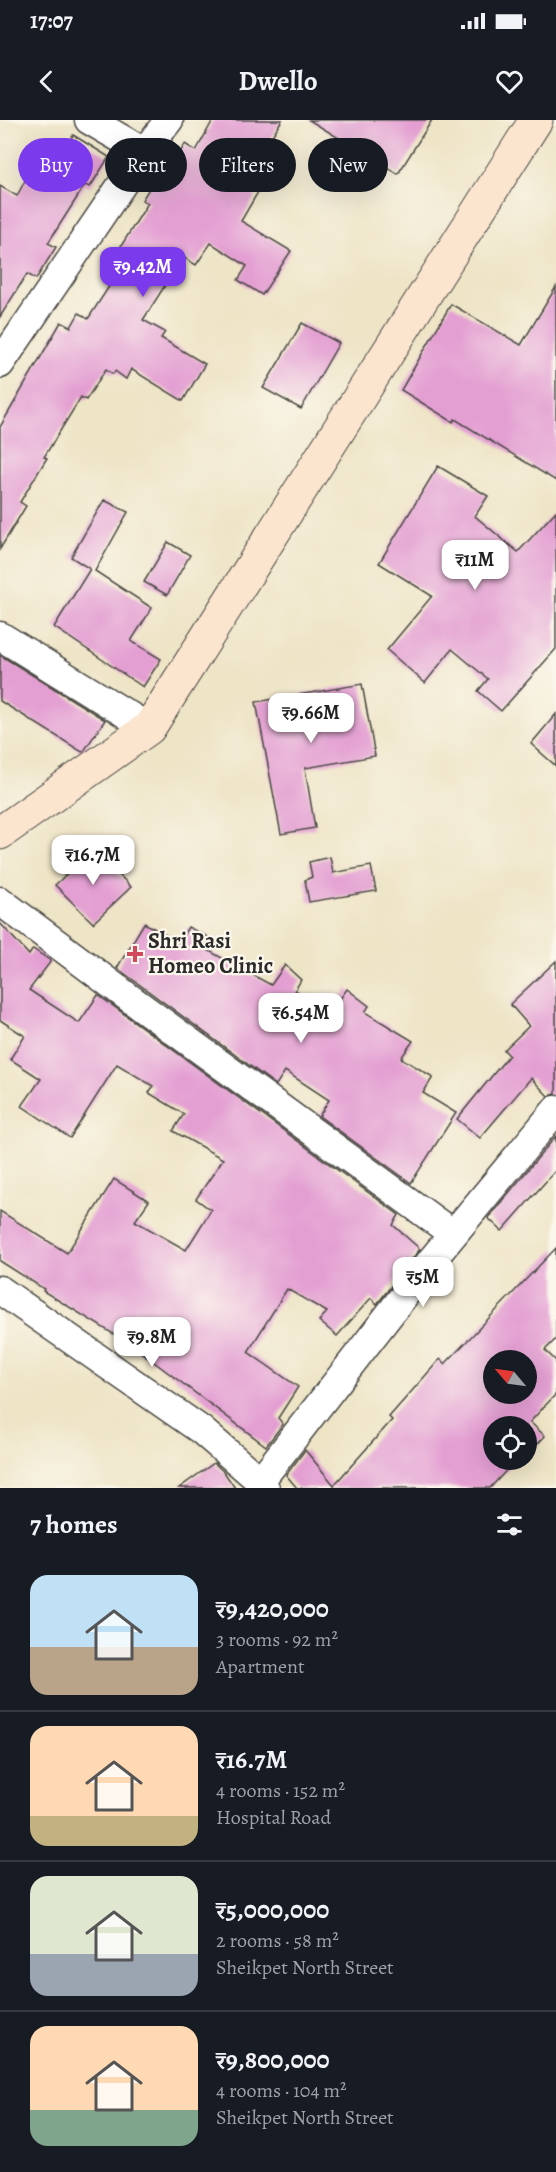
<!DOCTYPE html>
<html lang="en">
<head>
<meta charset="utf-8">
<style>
	body { margin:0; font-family:Alegreya,serif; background:#20242c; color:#f1f3f6; height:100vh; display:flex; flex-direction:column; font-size:22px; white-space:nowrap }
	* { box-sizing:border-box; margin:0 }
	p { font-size:20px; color:#9ea1a6 }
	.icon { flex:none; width:33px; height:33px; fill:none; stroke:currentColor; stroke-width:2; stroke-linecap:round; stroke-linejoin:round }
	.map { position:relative; height:1368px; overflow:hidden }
	.details { display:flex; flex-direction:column; background:#171b24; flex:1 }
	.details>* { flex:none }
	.top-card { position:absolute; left:18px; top:18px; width:520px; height:54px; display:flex; gap:12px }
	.needle { width:39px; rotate:299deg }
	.tools { position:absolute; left:483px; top:1230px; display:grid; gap:12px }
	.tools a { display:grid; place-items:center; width:54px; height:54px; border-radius:50%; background:#171b24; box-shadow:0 6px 24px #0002; font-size:30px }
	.price { position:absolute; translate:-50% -51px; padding:0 14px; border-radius:12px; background:#fff; color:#222; font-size:20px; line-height:39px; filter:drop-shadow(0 2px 3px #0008) }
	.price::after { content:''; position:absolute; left:50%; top:36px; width:18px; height:14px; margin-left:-9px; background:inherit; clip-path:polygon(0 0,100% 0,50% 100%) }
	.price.active { background:#7c3aed; color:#fff }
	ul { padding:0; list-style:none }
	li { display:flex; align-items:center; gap:18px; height:150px; padding:0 30px }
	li+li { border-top:2px solid #363941 }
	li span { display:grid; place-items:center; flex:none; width:168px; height:120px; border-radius:18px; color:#555 }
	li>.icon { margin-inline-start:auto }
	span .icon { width:72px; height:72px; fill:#fffc; stroke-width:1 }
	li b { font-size:26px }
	h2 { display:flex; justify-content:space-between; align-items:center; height:72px; padding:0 30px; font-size:26px }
	.tag { padding:0 21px; border-radius:27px; background:#171b24; box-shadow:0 6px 24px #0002; font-size:21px; line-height:54px }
	.tag.active { background:#7c3aed; color:#fff }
	.status { display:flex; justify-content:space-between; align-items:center; height:42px; padding:0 30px; background:#171b24; direction:ltr }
	.status svg { height:16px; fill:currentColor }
	header { display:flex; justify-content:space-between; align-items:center; height:78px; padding:0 30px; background:#171b24; font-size:27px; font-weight:700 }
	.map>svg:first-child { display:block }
	.building { fill:#e39ed2; fill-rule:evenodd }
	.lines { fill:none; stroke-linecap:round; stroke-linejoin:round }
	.street-casing { stroke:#484742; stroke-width:31 }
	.secondary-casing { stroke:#484742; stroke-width:35 }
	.street { stroke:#fff; stroke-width:28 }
	.secondary { stroke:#fce5cf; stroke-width:33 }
	.poi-dot { fill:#d1495b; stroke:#fbf7ec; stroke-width:2 }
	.labels { text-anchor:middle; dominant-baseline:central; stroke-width:4.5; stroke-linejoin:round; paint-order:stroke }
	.poi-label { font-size:22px; font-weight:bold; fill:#2b2b2b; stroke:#fbf7ec; text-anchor:start }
</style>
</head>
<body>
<div class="status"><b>17:07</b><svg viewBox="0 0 49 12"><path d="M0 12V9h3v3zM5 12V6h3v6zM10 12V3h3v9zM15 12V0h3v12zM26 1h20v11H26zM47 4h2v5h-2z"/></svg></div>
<header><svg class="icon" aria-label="back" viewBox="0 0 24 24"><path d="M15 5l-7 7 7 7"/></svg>Dwello<svg class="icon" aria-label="heart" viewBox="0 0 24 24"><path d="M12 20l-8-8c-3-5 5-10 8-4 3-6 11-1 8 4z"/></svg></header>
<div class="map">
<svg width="556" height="1368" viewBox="0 0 556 1368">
	<rect width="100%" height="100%" fill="#fbf7ec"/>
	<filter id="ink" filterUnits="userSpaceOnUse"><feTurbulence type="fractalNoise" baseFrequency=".0167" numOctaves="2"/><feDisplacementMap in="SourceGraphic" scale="12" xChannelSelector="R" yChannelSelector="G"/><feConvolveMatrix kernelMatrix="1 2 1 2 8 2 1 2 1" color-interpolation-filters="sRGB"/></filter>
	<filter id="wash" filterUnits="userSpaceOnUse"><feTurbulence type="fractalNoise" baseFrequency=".008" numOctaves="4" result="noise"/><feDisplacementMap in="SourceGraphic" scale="24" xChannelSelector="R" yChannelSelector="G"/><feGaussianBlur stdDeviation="1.35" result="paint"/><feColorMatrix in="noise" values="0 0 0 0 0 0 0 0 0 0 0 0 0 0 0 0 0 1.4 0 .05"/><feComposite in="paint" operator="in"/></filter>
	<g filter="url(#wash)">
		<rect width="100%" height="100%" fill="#eee4c6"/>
		<g id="blocks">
			<!-- building -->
			<g class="building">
				<path d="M213 0H282L260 35 264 38 247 64 258 72 241 101 291 131 262 175 238 160 247 146 211 123 196 145 183 137 143 200 165 212 161 218 205 244 183 281 131 249 126 259 115 251 113 254 106 249 86 280 81 277 44 337 47 338 20 382 26 386 0 429V307L61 202 71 207 79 193 88 199 121 148 111 142 148 83 142 80 156 57 163 61 185 24 196 31Z"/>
				<path d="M309 0H432L398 54Z"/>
				<path d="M73 15 109 37 90 67 85 65 48 123 56 127 36 159 27 154 0 197V66L17 76 31 49 47 59Z"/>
				<path d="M556 167V361L455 299 453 302 401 270 451 184 521 225Z"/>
				<path d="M302 203 339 223 301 289 263 268Z"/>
				<path d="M438 346 488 376 475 396 518 432 556 391V529L501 591 478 571 488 559 452 529 425 563 387 530 432 476 379 443Z"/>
				<path d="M104 380 128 392 95 451 152 488 131 521 161 539 143 567 54 507 90 449 71 437Z"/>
				<path d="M168 422 190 435 167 475 144 462Z"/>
				<path d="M0 535 105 600 84 631 82 632 0 581Z"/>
				<path d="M362 564 375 636 305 648 315 708 281 714 256 582Z"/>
				<path d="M556 594V646L531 624Z"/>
				<path d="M94 729 131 767 93 803 55 765Z"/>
				<path d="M330 737 333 753 371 746 376 771 309 782 305 760 312 757 309 742Z"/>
				<path d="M0 803 29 835 33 829 51 841 29 870 79 903 98 875 399 1095 393 1105 420 1129 377 1184 371 1178 337 1216 319 1201 327 1192 287 1169 248 1232 298 1267 278 1298 283 1304 266 1326 130 1224 43 1171 44 1169 0 1141V1091L67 1133 114 1059 149 1081 135 1101 186 1130 211 1090 196 1079 223 1039 173 1011 184 994 149 973 153 966 117 944 70 1018 22 986 41 959 10 939 25 916 0 900Z"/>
				<path d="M144 803 179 822 188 807 208 817 202 827 271 865 285 845 301 860 295 870 330 893 347 869 369 886 365 892 413 921 401 938 433 957 423 973 456 993 411 1063 319 996 329 980 285 951 276 965 117 848Z"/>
				<path d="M556 841V974L548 976 531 958 480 1018 457 999 509 935 504 930 529 906 510 884Z"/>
				<path d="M556 1016V1050L502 1111 488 1098Z"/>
				<path d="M556 1128V1219L545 1230 556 1241V1274L530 1302 545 1316 531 1331 526 1328V1306H494V1340H516L490 1368H297L286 1355 305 1330 334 1365 392 1300 389 1297 440 1239 445 1244ZM494 1240H526V1274H494Z"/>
				<path d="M214 1343 224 1352 235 1368H179Z"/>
			</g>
		</g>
	</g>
	<g filter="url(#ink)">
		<use href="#blocks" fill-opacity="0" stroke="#484742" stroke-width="1.5"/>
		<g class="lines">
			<defs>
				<g id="street">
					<path d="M89 0 144 32"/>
					<path d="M0 244 144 32 169 0"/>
					<path d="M0 516 149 608"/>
					<path d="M0 781 128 877 453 1114"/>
					<path d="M0 1170 201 1310 260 1361 265 1368"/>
					<path d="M260 1361 431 1141 556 990"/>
				</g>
				<path id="secondary" d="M0 713 149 608 536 0"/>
			</defs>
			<!-- street casing -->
			<use href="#street" class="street-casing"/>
			<!-- secondary casing -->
			<use href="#secondary" class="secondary-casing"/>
			<!-- street -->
			<use href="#street" class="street"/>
			<!-- secondary -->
			<use href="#secondary" class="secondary"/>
		</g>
	</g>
	<!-- markers -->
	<path class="poi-dot" d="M132 825h6v6h6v6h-6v6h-6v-6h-6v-6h6z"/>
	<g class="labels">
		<!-- poi labels -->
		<g class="poi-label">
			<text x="148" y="821">Shri Rasi<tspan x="148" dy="25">Homeo Clinic</tspan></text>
		</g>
	</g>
</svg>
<div class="tools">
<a><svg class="needle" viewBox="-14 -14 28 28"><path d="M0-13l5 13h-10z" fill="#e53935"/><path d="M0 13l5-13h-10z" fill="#9ea1a6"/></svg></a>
<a><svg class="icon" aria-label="locate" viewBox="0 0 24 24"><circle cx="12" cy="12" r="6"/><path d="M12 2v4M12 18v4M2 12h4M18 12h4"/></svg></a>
</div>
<b class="price active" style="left:143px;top:178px">₹9.42M</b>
<b class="price" style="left:475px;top:471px">₹11M</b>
<b class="price" style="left:311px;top:624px">₹9.66M</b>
<b class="price" style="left:93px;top:766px">₹16.7M</b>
<b class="price" style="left:301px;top:924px">₹6.54M</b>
<b class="price" style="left:423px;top:1188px">₹5M</b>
<b class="price" style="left:152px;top:1248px">₹9.8M</b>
<div class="top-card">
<a class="tag active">Buy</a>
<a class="tag">Rent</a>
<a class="tag">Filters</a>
<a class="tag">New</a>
</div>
</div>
<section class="details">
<h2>7 homes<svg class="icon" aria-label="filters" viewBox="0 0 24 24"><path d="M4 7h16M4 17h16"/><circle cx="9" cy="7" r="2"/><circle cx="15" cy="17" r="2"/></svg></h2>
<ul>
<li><span style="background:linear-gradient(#bfe0f5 60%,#b9a48a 0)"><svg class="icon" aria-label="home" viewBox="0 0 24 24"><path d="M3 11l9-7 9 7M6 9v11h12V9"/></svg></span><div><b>₹9,420,000</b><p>3 rooms · 92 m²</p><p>Apartment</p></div></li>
<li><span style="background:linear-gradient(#ffd9b3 75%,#c2b280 0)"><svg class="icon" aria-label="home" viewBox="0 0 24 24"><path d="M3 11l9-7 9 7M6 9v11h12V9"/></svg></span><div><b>₹16.7M</b><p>4 rooms · 152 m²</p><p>Hospital Road</p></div></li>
<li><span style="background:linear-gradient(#dfe7d0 65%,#9aa5b1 0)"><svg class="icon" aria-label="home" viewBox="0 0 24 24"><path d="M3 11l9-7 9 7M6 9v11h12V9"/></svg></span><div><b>₹5,000,000</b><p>2 rooms · 58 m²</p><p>Sheikpet North Street</p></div></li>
<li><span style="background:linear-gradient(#ffd9b3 70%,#7fa58c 0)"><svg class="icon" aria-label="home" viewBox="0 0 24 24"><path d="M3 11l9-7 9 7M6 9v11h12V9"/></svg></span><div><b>₹9,800,000</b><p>4 rooms · 104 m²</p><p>Sheikpet North Street</p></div></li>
</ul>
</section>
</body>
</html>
